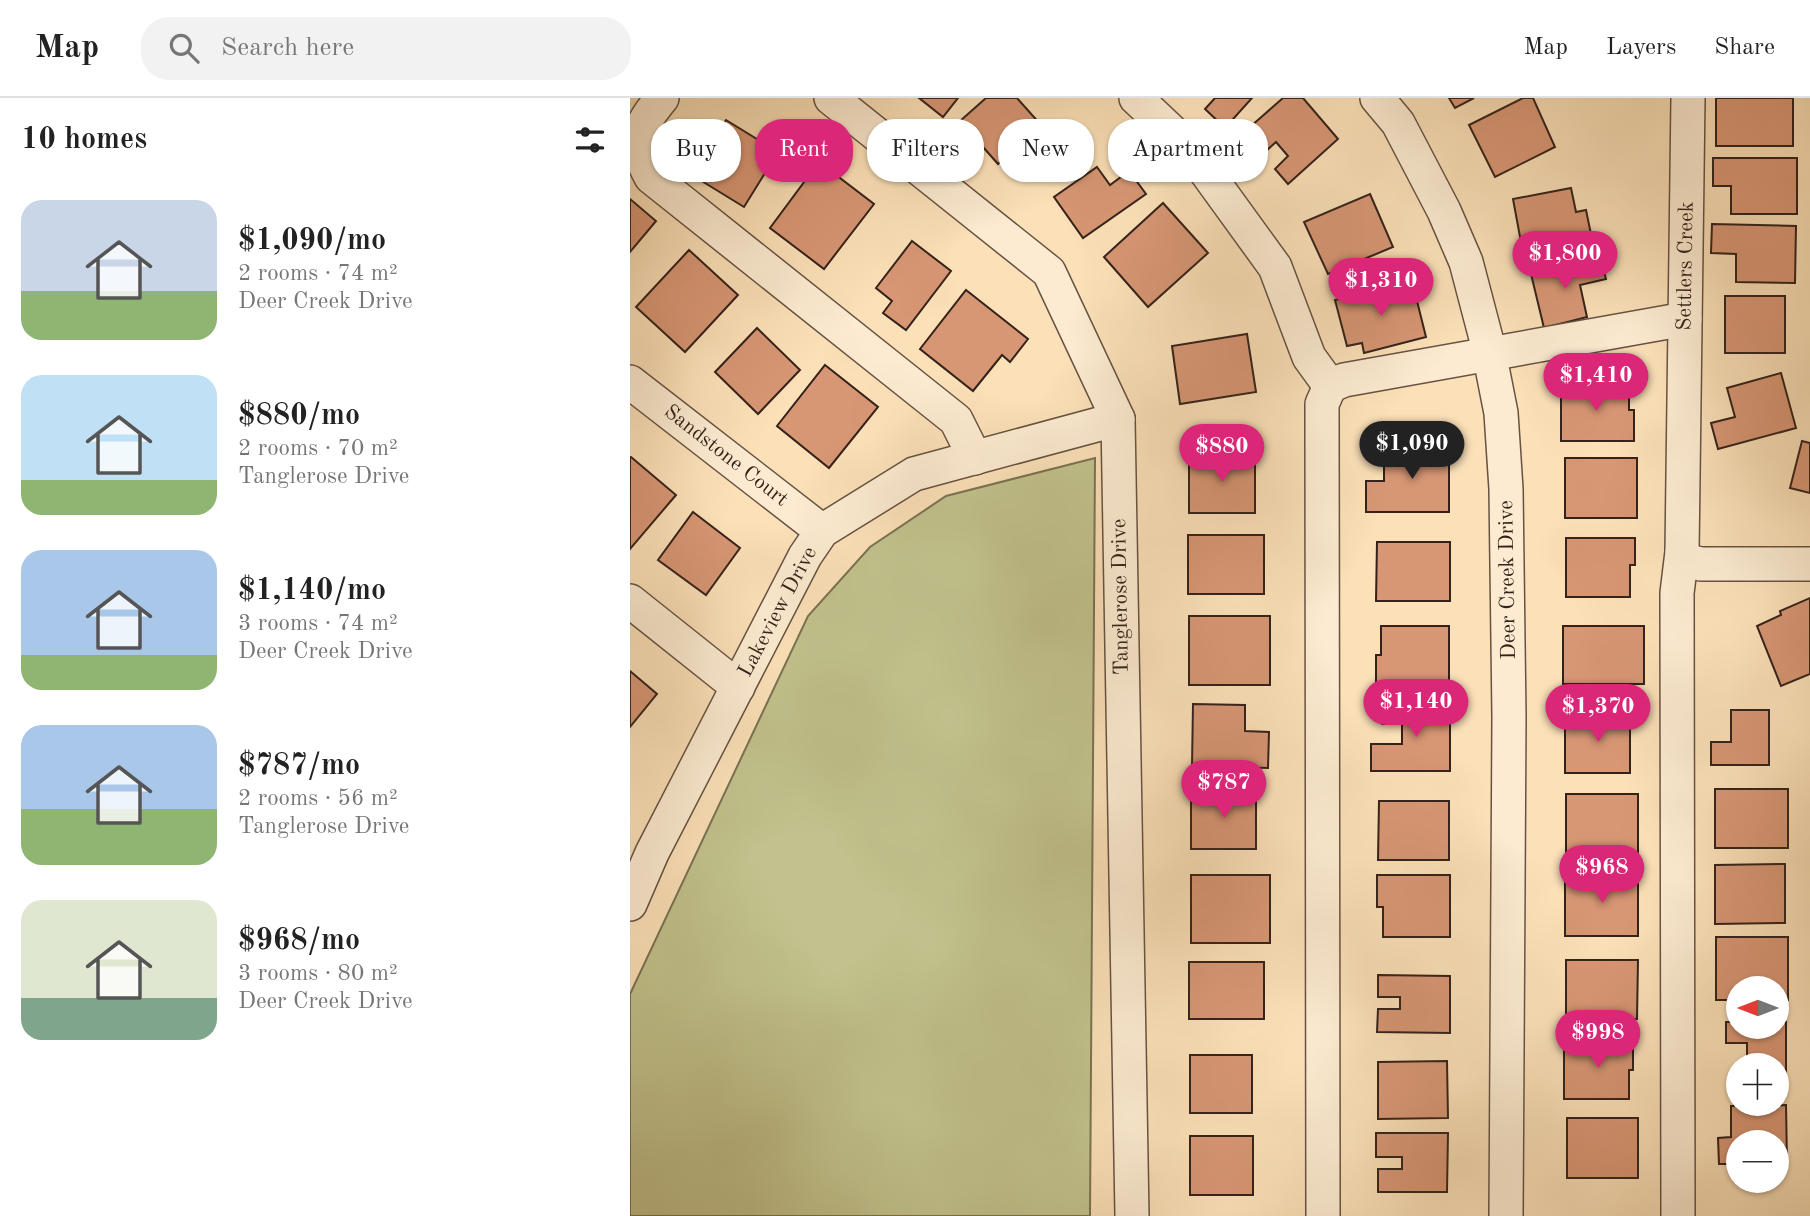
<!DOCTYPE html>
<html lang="en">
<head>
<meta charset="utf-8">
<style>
	body { margin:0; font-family:"Old Standard TT",serif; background:#f2f2f2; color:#222; height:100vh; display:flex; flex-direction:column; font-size:26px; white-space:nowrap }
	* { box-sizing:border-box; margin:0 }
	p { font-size:23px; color:#767676 }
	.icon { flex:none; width:38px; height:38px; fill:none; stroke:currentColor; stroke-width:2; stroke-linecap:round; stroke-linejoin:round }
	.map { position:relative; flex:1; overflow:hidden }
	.details { display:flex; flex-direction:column; background:#fff; width:630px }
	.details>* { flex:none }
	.hud { position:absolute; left:21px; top:21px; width:665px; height:63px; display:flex; gap:14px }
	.needle { width:46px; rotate:270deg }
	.fabs { position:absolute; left:1096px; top:878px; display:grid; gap:14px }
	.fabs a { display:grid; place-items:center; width:63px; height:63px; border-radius:50%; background:#fff; box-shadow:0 2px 5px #0004; font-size:35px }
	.price { position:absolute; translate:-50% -60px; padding:0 16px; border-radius:24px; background:#db2777; color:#fff; font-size:23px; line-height:46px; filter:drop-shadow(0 2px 4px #0008) }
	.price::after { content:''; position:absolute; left:50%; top:42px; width:21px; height:16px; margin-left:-10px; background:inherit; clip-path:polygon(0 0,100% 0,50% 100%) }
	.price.active { background:#222; color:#fff }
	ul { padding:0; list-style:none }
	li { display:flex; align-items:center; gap:21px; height:175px; padding:0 21px }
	li span { display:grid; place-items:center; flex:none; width:196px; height:140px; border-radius:21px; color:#555 }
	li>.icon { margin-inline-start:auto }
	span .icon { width:84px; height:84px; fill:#fffc; stroke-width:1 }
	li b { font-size:30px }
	h2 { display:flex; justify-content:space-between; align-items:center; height:84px; padding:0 21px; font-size:30px }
	.tag { padding:0 24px; border-radius:28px; background:#fff; box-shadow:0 2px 5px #0004; font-size:24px; line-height:63px }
	.tag.active { background:#db2777; color:#fff }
	header { display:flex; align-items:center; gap:42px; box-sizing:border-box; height:98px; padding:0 35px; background:#fff; border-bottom:2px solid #e0e0e0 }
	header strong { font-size:33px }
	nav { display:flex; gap:38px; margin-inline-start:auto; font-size:24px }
	.search { width:490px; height:63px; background:#f2f2f2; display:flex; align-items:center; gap:18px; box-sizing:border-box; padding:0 24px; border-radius:28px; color:#767676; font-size:26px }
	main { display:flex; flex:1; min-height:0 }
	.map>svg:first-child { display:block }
	.green { fill:#c1c28d; stroke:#7a7254; stroke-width:2 }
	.building { fill:#d79674; stroke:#34221a; stroke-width:2 }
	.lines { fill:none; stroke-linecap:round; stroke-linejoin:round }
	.minor-casing { stroke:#665242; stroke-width:36 }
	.minor { stroke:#fcebd1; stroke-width:33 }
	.labels { text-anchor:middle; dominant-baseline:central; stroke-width:7; stroke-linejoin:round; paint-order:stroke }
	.street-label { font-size:21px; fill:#34221a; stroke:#fcebd1 }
</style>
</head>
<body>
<header>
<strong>Map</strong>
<div class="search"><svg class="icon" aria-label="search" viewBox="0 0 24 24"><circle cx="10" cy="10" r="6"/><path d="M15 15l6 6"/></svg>Search here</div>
<nav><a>Map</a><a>Layers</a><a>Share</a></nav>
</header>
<main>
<section class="details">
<h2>10 homes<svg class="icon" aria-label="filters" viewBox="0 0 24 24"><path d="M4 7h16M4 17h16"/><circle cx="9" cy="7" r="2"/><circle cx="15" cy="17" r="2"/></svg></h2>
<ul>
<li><span style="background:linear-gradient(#c9d6e8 65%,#8fb573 0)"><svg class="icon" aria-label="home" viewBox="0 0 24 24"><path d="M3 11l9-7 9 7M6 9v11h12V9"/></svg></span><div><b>$1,090/mo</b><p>2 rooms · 74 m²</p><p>Deer Creek Drive</p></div></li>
<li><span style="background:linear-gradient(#bfe0f5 75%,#8fb573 0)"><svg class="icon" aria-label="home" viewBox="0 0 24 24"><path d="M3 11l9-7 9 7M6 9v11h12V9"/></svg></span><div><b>$880/mo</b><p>2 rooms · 70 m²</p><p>Tanglerose Drive</p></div></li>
<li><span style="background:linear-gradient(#a9c7e8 75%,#8fb573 0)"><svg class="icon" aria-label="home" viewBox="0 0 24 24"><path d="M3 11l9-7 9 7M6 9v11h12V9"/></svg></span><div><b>$1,140/mo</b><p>3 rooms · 74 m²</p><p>Deer Creek Drive</p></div></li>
<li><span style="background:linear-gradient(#a9c7e8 60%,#8fb573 0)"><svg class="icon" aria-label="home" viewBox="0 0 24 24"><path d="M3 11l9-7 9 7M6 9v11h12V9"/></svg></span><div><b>$787/mo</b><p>2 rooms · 56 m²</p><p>Tanglerose Drive</p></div></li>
<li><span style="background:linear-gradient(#dfe7d0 70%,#7fa58c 0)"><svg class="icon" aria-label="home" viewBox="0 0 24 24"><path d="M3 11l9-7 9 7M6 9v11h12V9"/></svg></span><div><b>$968/mo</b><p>3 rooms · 80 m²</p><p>Deer Creek Drive</p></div></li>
</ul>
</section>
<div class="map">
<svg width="1180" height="1118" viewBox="0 0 1180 1118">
	<rect width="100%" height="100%" fill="#fbe0b8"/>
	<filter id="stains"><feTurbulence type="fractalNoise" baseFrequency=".00286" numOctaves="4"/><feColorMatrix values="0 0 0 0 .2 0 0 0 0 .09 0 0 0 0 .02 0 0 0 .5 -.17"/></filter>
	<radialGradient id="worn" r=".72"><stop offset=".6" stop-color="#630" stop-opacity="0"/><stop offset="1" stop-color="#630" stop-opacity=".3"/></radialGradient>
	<!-- green -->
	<path class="green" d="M465 360 460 1118H0V896L178 518 240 449 316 398Z"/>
	<!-- building -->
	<g class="building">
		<path d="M289 0H328L313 19Z"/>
		<path d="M356 0H387L411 27 368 66 330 23Z"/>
		<path d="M585 0H622L595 30 575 11Z"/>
		<path d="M653 0H673L708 41 658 86 645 71 658 58 646 44 623 65 604 43Z"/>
		<path d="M819 0H844L825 10Z"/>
		<path d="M893 0H903L925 49 865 79 839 27Z"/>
		<rect x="1086" y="0" width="77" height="48"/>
		<path d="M96 22 148 54 114 109 62 77Z"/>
		<path d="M1083 60H1167V116H1101V88H1083Z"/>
		<path d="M189 64 244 106 194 171 140 130Z"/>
		<path d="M467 69 480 87 499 73 516 96 453 140 424 99Z"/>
		<path d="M941 90 946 114 956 112 962 141 893 155 883 101Z"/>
		<path d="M740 96 763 149 698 176 674 124Z"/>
		<path d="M0 101 26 123 0 154Z"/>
		<path d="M533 105 578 155 518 209 474 159Z"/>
		<path d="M1082 126 1166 128 1165 185 1106 184V156L1081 155Z"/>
		<path d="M282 143 321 173 276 232 253 215 262 203 246 190Z"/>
		<path d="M59 152 108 197 55 254 6 209Z"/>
		<path d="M970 159 976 181 950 187 957 219 914 230 901 176Z"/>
		<path d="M782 183 796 239 734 255 732 245 717 248 705 202Z"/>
		<path d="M336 192 398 241 380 264 372 257 343 293 290 251Z"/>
		<rect x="1095" y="198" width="60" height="57"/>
		<path d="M127 230 170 272 128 316 85 274Z"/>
		<path d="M617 236 626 294 550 306 542 248Z"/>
		<path d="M195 267 248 309 199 370 147 328Z"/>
		<path d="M1151 275 1166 330 1088 351 1081 325 1105 319 1097 290Z"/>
		<path d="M931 285H999V312H1004V343H931Z"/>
		<path d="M1172 343 1180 345V395L1160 390Z"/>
		<path d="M754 347H819V414H736V383H754Z"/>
		<rect x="559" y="356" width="66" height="59"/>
		<path d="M1 359 46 397 0 451V360Z"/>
		<rect x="935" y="360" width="72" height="60"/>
		<path d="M63 414 110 450 76 497 28 462Z"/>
		<rect x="558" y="437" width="76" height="59"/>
		<path d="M936 440H1005V467H1000V499H936Z"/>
		<path d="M747 444H820V503H746Z"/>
		<path d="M1180 500V576L1151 588 1127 528 1151 517 1150 513Z"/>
		<rect x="559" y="518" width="81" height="69"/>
		<path d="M751 528H819V590H746V557H751Z"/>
		<rect x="933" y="528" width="81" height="58"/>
		<path d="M0 573 27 596 0 629Z"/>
		<path d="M563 606 615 607V633L639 634 638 670 562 668Z"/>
		<path d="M752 606H820V673H741V646H772V626H752Z"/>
		<path d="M1101 612H1139V667H1081V644H1101Z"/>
		<rect x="935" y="618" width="65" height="57"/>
		<rect x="1085" y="691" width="73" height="59"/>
		<rect x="561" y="692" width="65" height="59"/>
		<rect x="936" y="696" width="72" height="59"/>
		<path d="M749 703H819V762H748Z"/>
		<path d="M1155 766V825L1085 826V767Z"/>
		<rect x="935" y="776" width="73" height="62"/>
		<rect x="561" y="777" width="79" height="68"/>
		<path d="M747 777H820V839H753V809H747Z"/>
		<path d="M1086 839H1158V902H1146V891H1108V902H1086Z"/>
		<path d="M936 862H1008L1007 921H936Z"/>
		<rect x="559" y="864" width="75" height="57"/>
		<path d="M748 877 820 878V935L747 934 748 911H770V899H748Z"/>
		<path d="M1096 924H1108V929H1146V924H1156V978H1146V968H1117V945H1096Z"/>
		<path d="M934 943H1003V972H999V1001H934Z"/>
		<rect x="560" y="957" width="62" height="58"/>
		<path d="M817 963 818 1020 748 1021V964Z"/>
		<path d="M1156 1007 1157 1065H1146V1045H1108V1066H1089L1088 1040 1101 1039V1008Z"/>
		<rect x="937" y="1020" width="71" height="60"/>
		<path d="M746 1035H818L817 1094H748V1071H772V1059H746Z"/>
		<rect x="560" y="1038" width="63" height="59"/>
	</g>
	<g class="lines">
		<defs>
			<g id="minor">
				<path d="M32 0C7 30 2 44 21 79L326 322 345 360"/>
				<path d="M201 0 419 174 488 321 502 1118"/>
				<path d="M506 0 558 49 645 169 679 259 700 288"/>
				<path d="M747 0 768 25 814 113 836 164 857 244 871 315 876 391 879 619 876 1118"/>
				<path d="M1058 0 1052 454 1057 463 1071 466H1180"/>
				<path d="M0 284 192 433"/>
				<path d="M0 503 108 589"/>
				<path d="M0 806 22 755 175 458 192 433 284 376 488 321"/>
				<path d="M693 1118 692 306 700 288 714 282 1055 221"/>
				<path d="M1048 1118 1047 495 1052 454"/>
			</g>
		</defs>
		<!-- minor casing -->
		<use href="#minor" class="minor-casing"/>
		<!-- minor -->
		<use href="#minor" class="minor"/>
	</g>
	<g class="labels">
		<!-- street labels -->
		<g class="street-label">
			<text transform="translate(1056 168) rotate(-89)">Settlers Creek</text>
			<text transform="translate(96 358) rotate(38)">Sandstone Court</text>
			<text transform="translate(878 482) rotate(-91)">Deer Creek Drive</text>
			<text transform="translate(491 499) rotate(-91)">Tanglerose Drive</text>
			<text transform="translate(148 514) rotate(-62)">Lakeview Drive</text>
		</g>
	</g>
	<rect width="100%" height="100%" filter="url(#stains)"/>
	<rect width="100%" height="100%" fill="url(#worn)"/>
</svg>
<div class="fabs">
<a><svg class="needle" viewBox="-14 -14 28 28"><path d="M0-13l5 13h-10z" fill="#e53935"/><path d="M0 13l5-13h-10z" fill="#767676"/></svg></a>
<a>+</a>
<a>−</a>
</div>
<b class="price" style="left:935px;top:193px">$1,800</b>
<b class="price" style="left:751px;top:220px">$1,310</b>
<b class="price" style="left:966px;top:315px">$1,410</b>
<b class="price active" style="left:782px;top:383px">$1,090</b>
<b class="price" style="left:592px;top:386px">$880</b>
<b class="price" style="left:786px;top:641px">$1,140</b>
<b class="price" style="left:968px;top:646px">$1,370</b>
<b class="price" style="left:594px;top:722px">$787</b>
<b class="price" style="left:972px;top:807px">$968</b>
<b class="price" style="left:968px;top:972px">$998</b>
<div class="hud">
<a class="tag">Buy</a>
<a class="tag active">Rent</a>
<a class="tag">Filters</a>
<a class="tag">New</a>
<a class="tag">Apartment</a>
</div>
</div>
</main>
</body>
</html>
